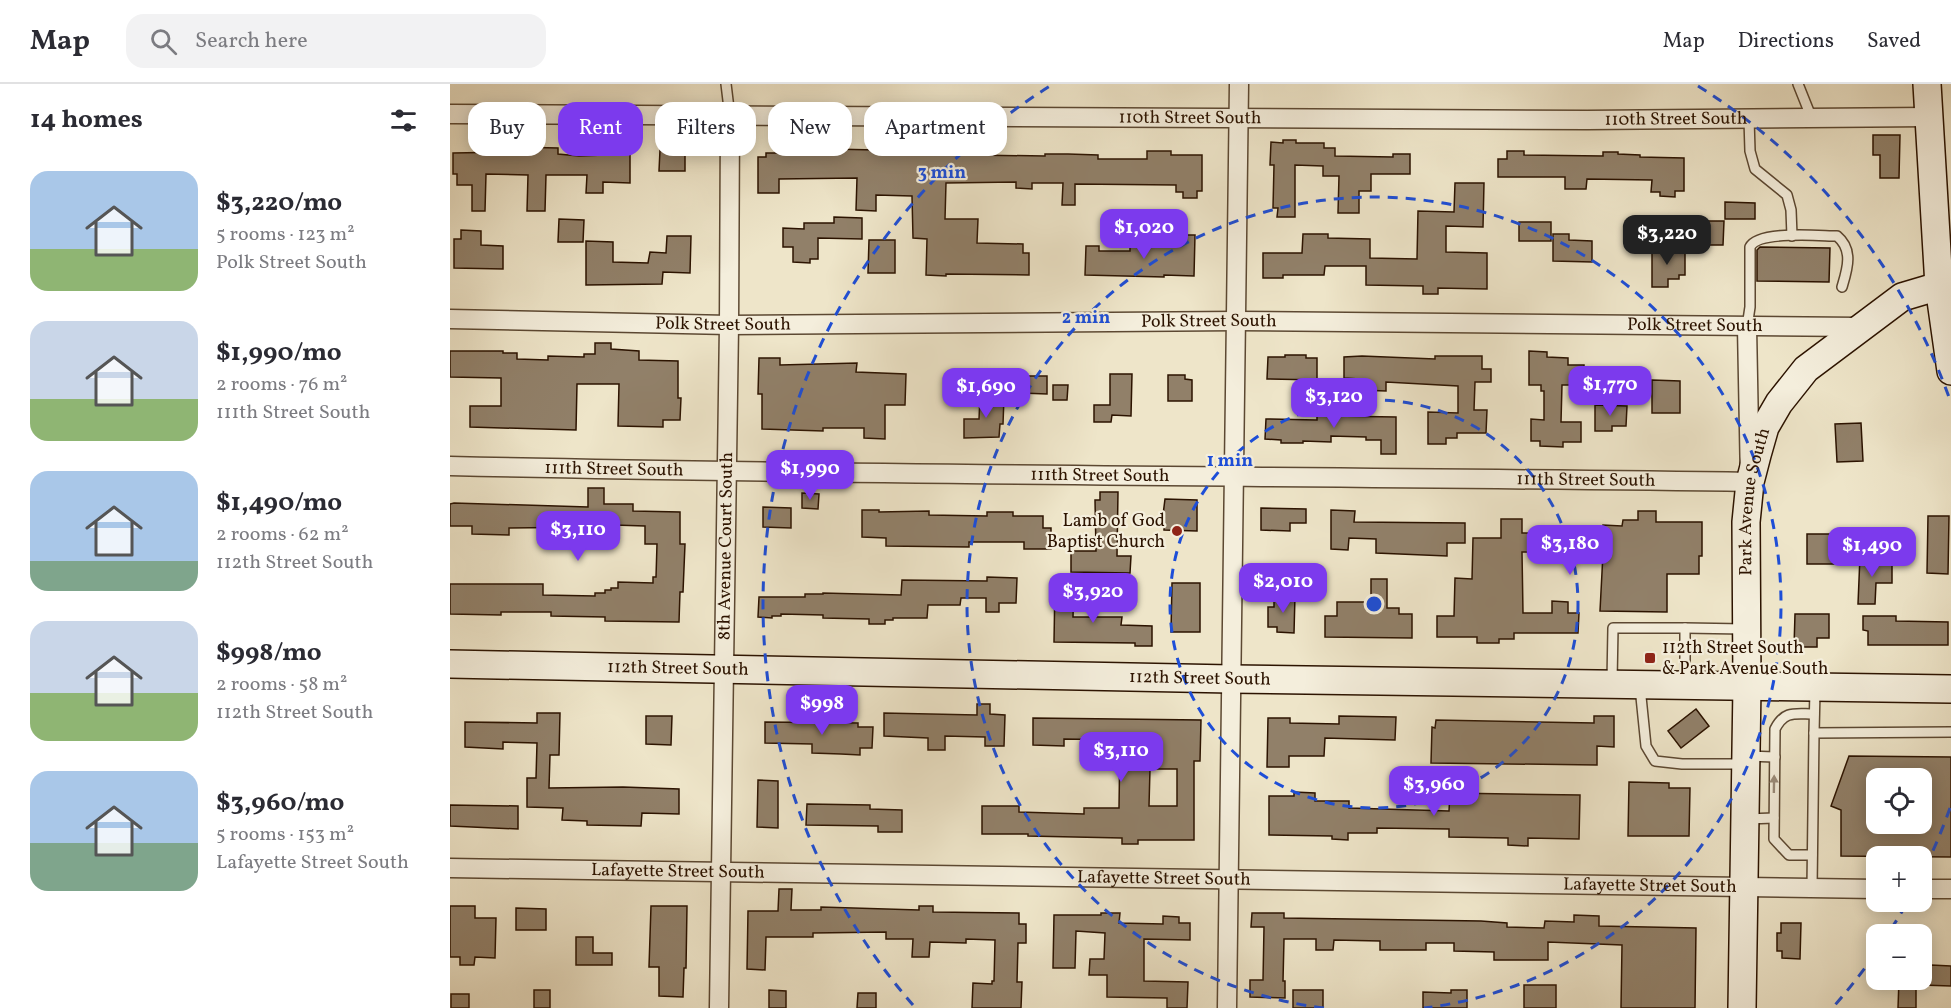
<!DOCTYPE html>
<html lang="en">
<head>
<meta charset="utf-8">
<style>
	body { margin:0; font-family:Vollkorn,serif; background:#f2f2f3; color:#2b2b33; height:100vh; display:flex; flex-direction:column; font-size:22px; white-space:nowrap }
	* { box-sizing:border-box; margin:0 }
	p { font-size:20px; color:#7c7c81 }
	.icon { flex:none; width:33px; height:33px; fill:none; stroke:currentColor; stroke-width:2; stroke-linecap:round; stroke-linejoin:round }
	.map { position:relative; flex:1; overflow:hidden }
	.panel { display:flex; flex-direction:column; background:#fff; width:450px }
	.panel>* { flex:none }
	.top-card { position:absolute; left:18px; top:18px; width:570px; height:54px; display:flex; gap:12px }
	.tools { position:absolute; left:1416px; top:684px; display:grid; gap:12px }
	.tools a { display:grid; place-items:center; width:66px; height:66px; border-radius:12px; background:#fff; box-shadow:0 3px 15px #0003; font-size:30px }
	.price { position:absolute; translate:-50% -51px; padding:0 14px; border-radius:12px; background:#7c3aed; color:#fff; font-size:20px; line-height:39px; filter:drop-shadow(0 2px 3px #0008) }
	.price::after { content:''; position:absolute; left:50%; top:36px; width:18px; height:14px; margin-left:-9px; background:inherit; clip-path:polygon(0 0,100% 0,50% 100%) }
	.price.selected { background:#222; color:#fff }
	ul { padding:0; list-style:none }
	li { display:flex; align-items:center; gap:18px; height:150px; padding:0 30px }
	li span { display:grid; place-items:center; flex:none; width:168px; height:120px; border-radius:18px; color:#555 }
	li>.icon { margin-inline-start:auto }
	span .icon { width:72px; height:72px; fill:#fffc; stroke-width:1 }
	li b { font-size:26px }
	h2 { display:flex; justify-content:space-between; align-items:center; height:72px; padding:0 30px; font-size:26px }
	.tag { padding:0 21px; border-radius:18px; background:#fff; box-shadow:0 3px 15px #0003; font-size:21px; line-height:54px }
	.tag.selected { background:#7c3aed; color:#fff }
	header { display:flex; align-items:center; gap:36px; box-sizing:border-box; height:84px; padding:0 30px; background:#fff; border-bottom:2px solid #e1e1e2 }
	header strong { font-size:28px }
	nav { display:flex; gap:33px; margin-inline-start:auto; font-size:21px }
	.search { width:420px; height:54px; background:#f2f2f3; display:flex; align-items:center; gap:15px; box-sizing:border-box; padding:0 21px; border-radius:18px; color:#7c7c81; font-size:22px }
	main { display:flex; flex:1; min-height:0 }
	.map>svg:first-child { display:block }
	.building { fill:#918069; stroke:#2c1300; stroke-width:1.5; fill-rule:evenodd }
	.lines { fill:none; stroke-linecap:round; stroke-linejoin:round }
	.lane-casing { stroke:#5c4832; stroke-width:12 }
	.street-casing { stroke:#5c4832; stroke-width:21 }
	.secondary-casing { stroke:#2c1300; stroke-width:30 }
	.lane { stroke:#f4eedc; stroke-width:9 }
	.street { stroke:#f4eedc; stroke-width:18 }
	.secondary { stroke:#f4eedc; stroke-width:27 }
	.oneway { fill:#9a8b79 }
	.ring { fill:none; stroke:#1d4ed8; stroke-width:3; stroke-dasharray:10 8 }
	.poi-dot { fill:#8f2418; stroke:#f4eedc; stroke-width:2 }
	.labels { text-anchor:middle; dominant-baseline:central; stroke-width:4.5; stroke-linejoin:round; paint-order:stroke }
	.street-label { font-size:18px; fill:#2c1300; stroke:#f4eedc }
	.poi-label { font-size:18px; fill:#2c1300; stroke:#f4eedc; text-anchor:end }
	.centre { fill:#1d4ed8; stroke:#f4eedc; stroke-width:3 }
	.ring-label { font-size:18px; text-anchor:middle; font-weight:bold; fill:#1d4ed8; stroke:#f4eedc; stroke-width:4.5; stroke-linejoin:round; paint-order:stroke }
</style>
</head>
<body>
<header>
<strong>Map</strong>
<div class="search"><svg class="icon" aria-label="search" viewBox="0 0 24 24"><circle cx="10" cy="10" r="6"/><path d="M15 15l6 6"/></svg>Search here</div>
<nav><a>Map</a><a>Directions</a><a>Saved</a></nav>
</header>
<main>
<section class="panel">
<h2>14 homes<svg class="icon" aria-label="filters" viewBox="0 0 24 24"><path d="M4 7h16M4 17h16"/><circle cx="9" cy="7" r="2"/><circle cx="15" cy="17" r="2"/></svg></h2>
<ul>
<li><span style="background:linear-gradient(#a9c7e8 65%,#8fb573 0)"><svg class="icon" aria-label="home" viewBox="0 0 24 24"><path d="M3 11l9-7 9 7M6 9v11h12V9"/></svg></span><div><b>$3,220/mo</b><p>5 rooms · 123 m²</p><p>Polk Street South</p></div></li>
<li><span style="background:linear-gradient(#c9d6e8 65%,#8fb573 0)"><svg class="icon" aria-label="home" viewBox="0 0 24 24"><path d="M3 11l9-7 9 7M6 9v11h12V9"/></svg></span><div><b>$1,990/mo</b><p>2 rooms · 76 m²</p><p>111th Street South</p></div></li>
<li><span style="background:linear-gradient(#a9c7e8 75%,#7fa58c 0)"><svg class="icon" aria-label="home" viewBox="0 0 24 24"><path d="M3 11l9-7 9 7M6 9v11h12V9"/></svg></span><div><b>$1,490/mo</b><p>2 rooms · 62 m²</p><p>112th Street South</p></div></li>
<li><span style="background:linear-gradient(#c9d6e8 60%,#8fb573 0)"><svg class="icon" aria-label="home" viewBox="0 0 24 24"><path d="M3 11l9-7 9 7M6 9v11h12V9"/></svg></span><div><b>$998/mo</b><p>2 rooms · 58 m²</p><p>112th Street South</p></div></li>
<li><span style="background:linear-gradient(#a9c7e8 60%,#7fa58c 0)"><svg class="icon" aria-label="home" viewBox="0 0 24 24"><path d="M3 11l9-7 9 7M6 9v11h12V9"/></svg></span><div><b>$3,960/mo</b><p>5 rooms · 153 m²</p><p>Lafayette Street South</p></div></li>
</ul>
</section>
<div class="map">
<svg width="1501" height="924" viewBox="0 0 1501 924">
	<rect width="100%" height="100%" fill="#eee5c9"/>
	<filter id="stains"><feTurbulence type="fractalNoise" baseFrequency=".00333" numOctaves="4"/><feColorMatrix values="0 0 0 0 .2 0 0 0 0 .09 0 0 0 0 .02 0 0 0 .5 -.17"/></filter>
	<radialGradient id="worn" r=".72"><stop offset=".6" stop-color="#630" stop-opacity="0"/><stop offset="1" stop-color="#630" stop-opacity=".3"/></radialGradient>
	<!-- building -->
	<g class="building">
		<path d="M1423 51H1450L1449 94H1430V71H1423Z"/>
		<path d="M833 56H846V59H874V64H885V72L943 73V70H960V90H921V107H909V129H888L889 92H873V82L845 81V133H827L828 124H823L824 81H820L821 58 833 59Z"/>
		<path d="M63 63 108 64V70L129 72 180 70V99L153 98V109H136L137 91H96L95 127H77L78 91 36 90 35 127H22V101H7V90H3V69L63 68Z"/>
		<path d="M381 65 426 66V68L469 69V70L501 71V67H521V71L595 72V70H618L648 71V75H697V67H721V71H752V107H747V114H733V108H726V101L625 100V121H612L613 99H582V105L566 104V98L496 99 495 135H528L527 159 573 160V169H579V191L496 190V192L476 191 477 155 463 154 462 112 426 111V127L406 126 407 94 329 95V109H308V73H316V69H381Z"/>
		<path d="M210 66H235V87H209Z"/>
		<path d="M1057 67H1074V71L1153 72V68H1168V70L1190 71V73L1234 74V107H1225V113L1210 112V108H1201L1202 96 1137 95 1136 105H1115V93H1048V75H1057Z"/>
		<path d="M1005 99H1034L1033 143 996 142V168L1037 169V205L988 204V210H973V202L916 201V182H875L874 191H833V194H813V169H852L853 150H878V154L920 155V174L967 175 968 127 1004 128Z"/>
		<path d="M1275 118 1305 119V135H1275Z"/>
		<path d="M384 133 412 134V155L368 154V175H360V179L343 178V163H333V144L354 145V139H384Z"/>
		<path d="M109 135 134 136 133 158H108Z"/>
		<path d="M1226 137H1274L1273 161H1225Z"/>
		<rect x="1069" y="138" width="32" height="19"/>
		<path d="M11 146 31 147V161L53 162V185L4 184V155H11Z"/>
		<path d="M1103 150H1119V156L1142 157V178L1103 177Z"/>
		<path d="M724 151H745L744 192 714 191V193L635 191 636 162H649V167H680V162L724 163Z"/>
		<path d="M217 152H241L240 189 213 188 212 200 136 201V157L163 158V178L198 179 200 168 216 169Z"/>
		<path d="M419 156H445V189H418Z"/>
		<path d="M1310 163 1380 164 1379 198 1307 197V166Z"/>
		<path d="M1202 165H1235V191H1229V195H1218V203H1202Z"/>
		<path d="M145 259H161V265L189 267V276L228 277V314H231L230 336H213V343L168 342 169 300H127L126 346 20 343V322H51V294L0 293V267H53V269H67V275L98 276V272L134 273V270H145Z"/>
		<path d="M1079 267 1097 268V273L1118 274V281H1134V301H1112L1111 338H1131V358H1113V363L1090 362V357H1081V335L1094 336V307H1091V301H1079Z"/>
		<path d="M835 271H856V274H867V296L817 295 818 273H835Z"/>
		<path d="M912 272 985 275V272H1032V285H1041V298H1025L1024 326H1037L1036 349H1007V354H996V360H978V328L1008 329V302L936 298V307L909 306V295L894 294V273Z"/>
		<path d="M309 274H330V281L407 279 406 288 456 290 455 321H435V355L414 354V344H373V347L312 345V310H308Z"/>
		<path d="M660 290H682L681 332 662 331 661 338H644V321H660Z"/>
		<path d="M718 291H735V295L742 296V317H718Z"/>
		<path d="M571 292H597V310L571 309Z"/>
		<path d="M1202 296 1230 297V329H1202Z"/>
		<path d="M603 301H618L617 316H603Z"/>
		<path d="M530 313H554L553 340H550L549 353 514 354V335H529Z"/>
		<path d="M867 321H881V332L946 333V370H931V356H916V353L881 352V358L853 357V359H831V356L815 355 816 335 867 336Z"/>
		<path d="M1145 321 1177 322 1176 342H1162V347H1145Z"/>
		<path d="M1411 339 1413 377 1387 378 1385 340Z"/>
		<path d="M138 404H154V420H183V427L230 428V460H235L233 508H230L229 538 155 537V533L101 532V528H51V531L0 530V500H93V511L145 512V509H155V506H161V504H168V498L203 499V493H206L207 460H195V442L164 441V459H145V443L59 444V451L22 450V442H0V420L4 419 138 423Z"/>
		<path d="M650 408H668L667 472H681L680 489 621 488V467H646L645 416H650Z"/>
		<path d="M352 409 369 410 368 425 352 424Z"/>
		<path d="M715 415 747 416V447L714 446V439H712Z"/>
		<path d="M313 423 341 424V444L313 443Z"/>
		<path d="M811 424 856 425V439H840V447L811 446Z"/>
		<path d="M412 426H429V428L479 427V431L537 432V428H563V432H593V444H601V465H574V458H519V463L436 462V454L412 453Z"/>
		<path d="M881 426 905 427 904 438 1015 439V459H997V472L926 469V455L899 454 898 466 881 465Z"/>
		<path d="M1188 427H1206V438H1252V472H1249V490H1217V528L1150 527 1153 469 1072 468 1073 529H1102V517L1118 518V529H1129L1128 549H1064V555H1049V559H1027V553H987V532H1004L1005 494 1022 495 1023 454H1051V435H1072V449L1153 450V441L1172 442 1173 436H1188Z"/>
		<path d="M1478 432H1499L1498 490 1477 489Z"/>
		<path d="M1357 450H1386L1384 480H1357Z"/>
		<path d="M1410 472H1432V481H1442V499H1426L1425 520H1408Z"/>
		<path d="M537 493 567 494 566 519H549V528H536V514H511L510 521H478L477 534H443V536H435V540H419V535L373 534V531L331 530V532H322V534L308 533 309 513H355V510H373V509L451 511 452 496 537 497Z"/>
		<path d="M921 495H937V524H949V530H962V554L875 553V532H887V518H921Z"/>
		<path d="M605 499H624L623 533H672L671 541 702 542V562H685V559L604 558Z"/>
		<path d="M722 499H750V548H721Z"/>
		<path d="M824 511H845L844 549 827 548V543H818V523H824Z"/>
		<path d="M1345 530H1379V554H1367V563H1344Z"/>
		<path d="M1413 532H1446V537L1498 538V561H1418V547L1413 546Z"/>
		<path d="M527 620H540V630L555 631 554 662H535V653L495 652V666H478V654L434 652V629L527 631Z"/>
		<path d="M1246 625 1259 642 1231 664 1218 647Z"/>
		<path d="M87 629H110L109 671H100L99 704 173 703 229 705V730L192 729 191 742 137 741V737L112 736 113 724 77 723V694H86L87 659 53 658V665L15 663V638L87 639Z"/>
		<path d="M196 632H222L221 661 196 660Z"/>
		<path d="M889 632 946 633 945 656 875 654 874 672H839V683H817L818 634H840V639L889 640Z"/>
		<path d="M1144 632H1164V663L1147 662V681L981 679 982 643 985 644 986 636 1144 639Z"/>
		<path d="M583 634 751 636 750 677H744V756H688V760H672V754L578 752V750H532V722H569V728L634 730V724H669L670 656 614 655V662L583 661ZM700 685H727V722H699Z"/>
		<path d="M315 638 408 639V643H423L422 664H410V671L391 670 362 669V660L315 659Z"/>
		<path d="M1399 672 1501 673V773L1391 772V726L1381 722ZM1426 694H1472V740H1426Z"/>
		<path d="M308 696 328 697V744L307 743Z"/>
		<path d="M1179 698 1219 699V704H1240L1239 752H1178Z"/>
		<path d="M844 708 865 709V717H899V724L999 727 1000 709 1130 711 1129 755 1078 754V762L1058 761V754L999 753V745L927 744V749H898V756L882 755V752L819 751V712H844Z"/>
		<path d="M357 720 420 721V725L452 726V748H428V742L356 741Z"/>
		<path d="M0 721 68 722V745L0 742Z"/>
		<path d="M329 805H342L341 826H371V823L469 826V822H483V828L569 829V840H576V859H568L567 898H572L571 924H522L523 899 542 900V897H544L545 856 516 855V859L480 858 479 873H462L463 855H436V848L363 849V853H316L315 886 297 885 298 827H328Z"/>
		<path d="M0 822H25V834H46L45 874 25 873 24 881H10V873H0Z"/>
		<path d="M201 822H237L236 884H234L233 913 209 912V883H199Z"/>
		<path d="M66 824 96 825V846H66Z"/>
		<path d="M651 829H670L669 839 713 840V832L729 833V839H740V856L694 855V897L738 898 737 924H717V914L657 913V891H639L640 875H654L655 849 626 847 625 884H603L604 831H651Z"/>
		<path d="M802 829H834V834L1031 837 1057 839V843L1094 844 1095 837 1124 838V831L1149 832V842L1246 844 1245 924H1171L1172 861 1098 858V876H1044V868L1004 867V859H976V866H930V857L884 856 883 866H866V855H834L833 897H835V914L800 913V896H813L814 843H801Z"/>
		<path d="M1331 839H1351L1350 875 1332 874V867H1327V849H1331Z"/>
		<path d="M126 853H143V869H162V881H126Z"/>
		<path d="M1481 881 1501 882V902L1472 901V885H1480Z"/>
		<path d="M1449 896H1466V924H1448Z"/>
		<rect x="1074" y="901" width="32" height="23"/>
		<rect x="84" y="906" width="16" height="18"/>
		<path d="M319 906 336 907V924H319Z"/>
		<rect x="843" y="906" width="30" height="18"/>
		<path d="M1001 906H1017V924H973V908L1001 909Z"/>
		<path d="M408 909H426V924H407Z"/>
		<rect x="1" y="910" width="18" height="14"/>
	</g>
	<g class="lines">
		<defs>
			<g id="lane">
				<path d="M276 0 280 33"/>
				<path d="M1348 0 1362 35"/>
				<path d="M1299 35 1300 67 1305 85 1337 111 1341 126 1342 152"/>
				<path d="M1297 243 1300 223V163C1308 146 1370 152 1387 152 1404 166 1397 186 1392 203"/>
				<path d="M1235 544 1294 545"/>
				<path d="M1162 597 1163 544H1235V599"/>
				<path d="M1190 603 1196 662 1205 677 1232 680H1294"/>
				<path d="M1365 606 1364 649 1501 648"/>
				<path d="M1297 672 1325 673"/>
				<path d="M1297 735 1324 734"/>
				<path d="M1362 771H1339L1324 755 1325 645C1335 626 1345 630 1364 630"/>
				<path d="M1362 804 1364 649"/>
			</g>
			<g id="street">
				<path id="s1" d="M0 30 1137 36 1479 33"/>
				<path id="s2" d="M0 235 279 241 787 237 1410 243"/>
				<path id="s3" d="M0 382C433 392 867 392 1300 398L1297 243"/>
				<path id="s4" d="M0 784 1426 805"/>
				<path d="M1472 805H1501"/>
				<path id="s5" d="M269 924 279 241 280 33"/>
				<path d="M777 924 789 0"/>
			</g>
			<g id="secondary">
				<path d="M1477 0 1489 202 1501 287"/>
				<path id="s6" d="M0 580 781 595 1501 605"/>
				<path id="s7" d="M1292 924 1297 602 1296 438 1300 398 1307 371 1315 343 1329 319 1356 285 1452 213 1489 202"/>
			</g>
		</defs>
		<!-- lane casing -->
		<use href="#lane" class="lane-casing"/>
		<!-- street casing -->
		<use href="#street" class="street-casing"/>
		<!-- secondary casing -->
		<use href="#secondary" class="secondary-casing"/>
		<!-- lane -->
		<use href="#lane" class="lane"/>
		<!-- street -->
		<use href="#street" class="street"/>
		<!-- secondary -->
		<use href="#secondary" class="secondary"/>
	</g>
	<!-- one-way arrows -->
	<defs><path id="oneway-solid" d="M-6-.8H1V-3.2L6.5 0L1 3.2V.8H-6Z" transform="scale(1.5)"/></defs>
	<use class="oneway" href="#oneway-solid" transform="translate(1324 700) rotate(-89)"/>
	<!-- distance rings -->
	<g class="ring">
		<circle cx="924" cy="520" r="204"/>
		<path d="M874 924A407 407 0 1 1 974 924"/>
		<path d="M1500 724A611 611 0 0 1 1473 788M1456 821A611 611 0 0 1 1439 848M1425 870A611 611 0 0 1 1385 921M463 921A611 611 0 0 1 600 2M1248 2A611 611 0 0 1 1500 316"/>
	</g>
	<!-- markers -->
	<g class="poi-dot">
		<circle cx="727" cy="447" r="6"/>
		<rect x="1194" y="568" width="12" height="12" rx="3"/>
	</g>
	<g class="labels">
		<!-- street labels -->
		<g class="street-label">
			<text stroke="none"><textPath href="#s1" startOffset="740">110th Street South</textPath></text>
			<text stroke="none"><textPath href="#s1" startOffset="1226">110th Street South</textPath></text>
			<text stroke="none"><textPath href="#s2" startOffset="759">Polk Street South</textPath></text>
			<text stroke="none"><textPath href="#s2" startOffset="273">Polk Street South</textPath></text>
			<text stroke="none"><textPath href="#s2" startOffset="1245">Polk Street South</textPath></text>
			<text stroke="none"><textPath href="#s3" startOffset="164">111th Street South</textPath></text>
			<text stroke="none"><textPath href="#s3" startOffset="650">111th Street South</textPath></text>
			<text stroke="none"><textPath href="#s3" startOffset="1136">111th Street South</textPath></text>
			<text stroke="none"><textPath href="#s7" startOffset="507">Park Avenue South</textPath></text>
			<text stroke="none"><textPath href="#s5" startOffset="462">8th Avenue Court South</textPath></text>
			<text stroke="none"><textPath href="#s6" startOffset="228">112th Street South</textPath></text>
			<text stroke="none"><textPath href="#s6" startOffset="750">112th Street South</textPath></text>
			<text stroke="none"><textPath href="#s4" startOffset="228">Lafayette Street South</textPath></text>
			<text stroke="none"><textPath href="#s4" startOffset="714">Lafayette Street South</textPath></text>
			<text stroke="none"><textPath href="#s4" startOffset="1200">Lafayette Street South</textPath></text>
		</g>
		<!-- poi labels -->
		<g class="poi-label">
			<text x="715" y="437">Lamb of God<tspan x="715" dy="21">Baptist Church</tspan></text>
			<text x="1212" y="564" text-anchor="start">112th Street South<tspan x="1212" dy="21">&amp; Park Avenue South</tspan></text>
		</g>
	</g>
	<circle cx="924" cy="520" r="9" class="centre"/>
	<g class="ring-label">
		<text x="492" y="94">3 min</text>
		<text x="636" y="239">2 min</text>
		<text x="780" y="382">1 min</text>
	</g>
	<rect width="100%" height="100%" filter="url(#stains)"/>
	<rect width="100%" height="100%" fill="url(#worn)"/>
</svg>
<div class="tools">
<a><svg class="icon" aria-label="locate" viewBox="0 0 24 24"><circle cx="12" cy="12" r="6"/><path d="M12 2v4M12 18v4M2 12h4M18 12h4"/></svg></a>
<a>+</a>
<a>−</a>
</div>
<b class="price" style="left:694px;top:176px">$1,020</b>
<b class="price selected" style="left:1217px;top:182px">$3,220</b>
<b class="price" style="left:1160px;top:333px">$1,770</b>
<b class="price" style="left:536px;top:335px">$1,690</b>
<b class="price" style="left:884px;top:345px">$3,120</b>
<b class="price" style="left:360px;top:417px">$1,990</b>
<b class="price" style="left:128px;top:478px">$3,110</b>
<b class="price" style="left:1120px;top:492px">$3,180</b>
<b class="price" style="left:1422px;top:494px">$1,490</b>
<b class="price" style="left:833px;top:530px">$2,010</b>
<b class="price" style="left:643px;top:540px">$3,920</b>
<b class="price" style="left:372px;top:652px">$998</b>
<b class="price" style="left:671px;top:699px">$3,110</b>
<b class="price" style="left:984px;top:733px">$3,960</b>
<div class="top-card">
<a class="tag">Buy</a>
<a class="tag selected">Rent</a>
<a class="tag">Filters</a>
<a class="tag">New</a>
<a class="tag">Apartment</a>
</div>
</div>
</main>
</body>
</html>
